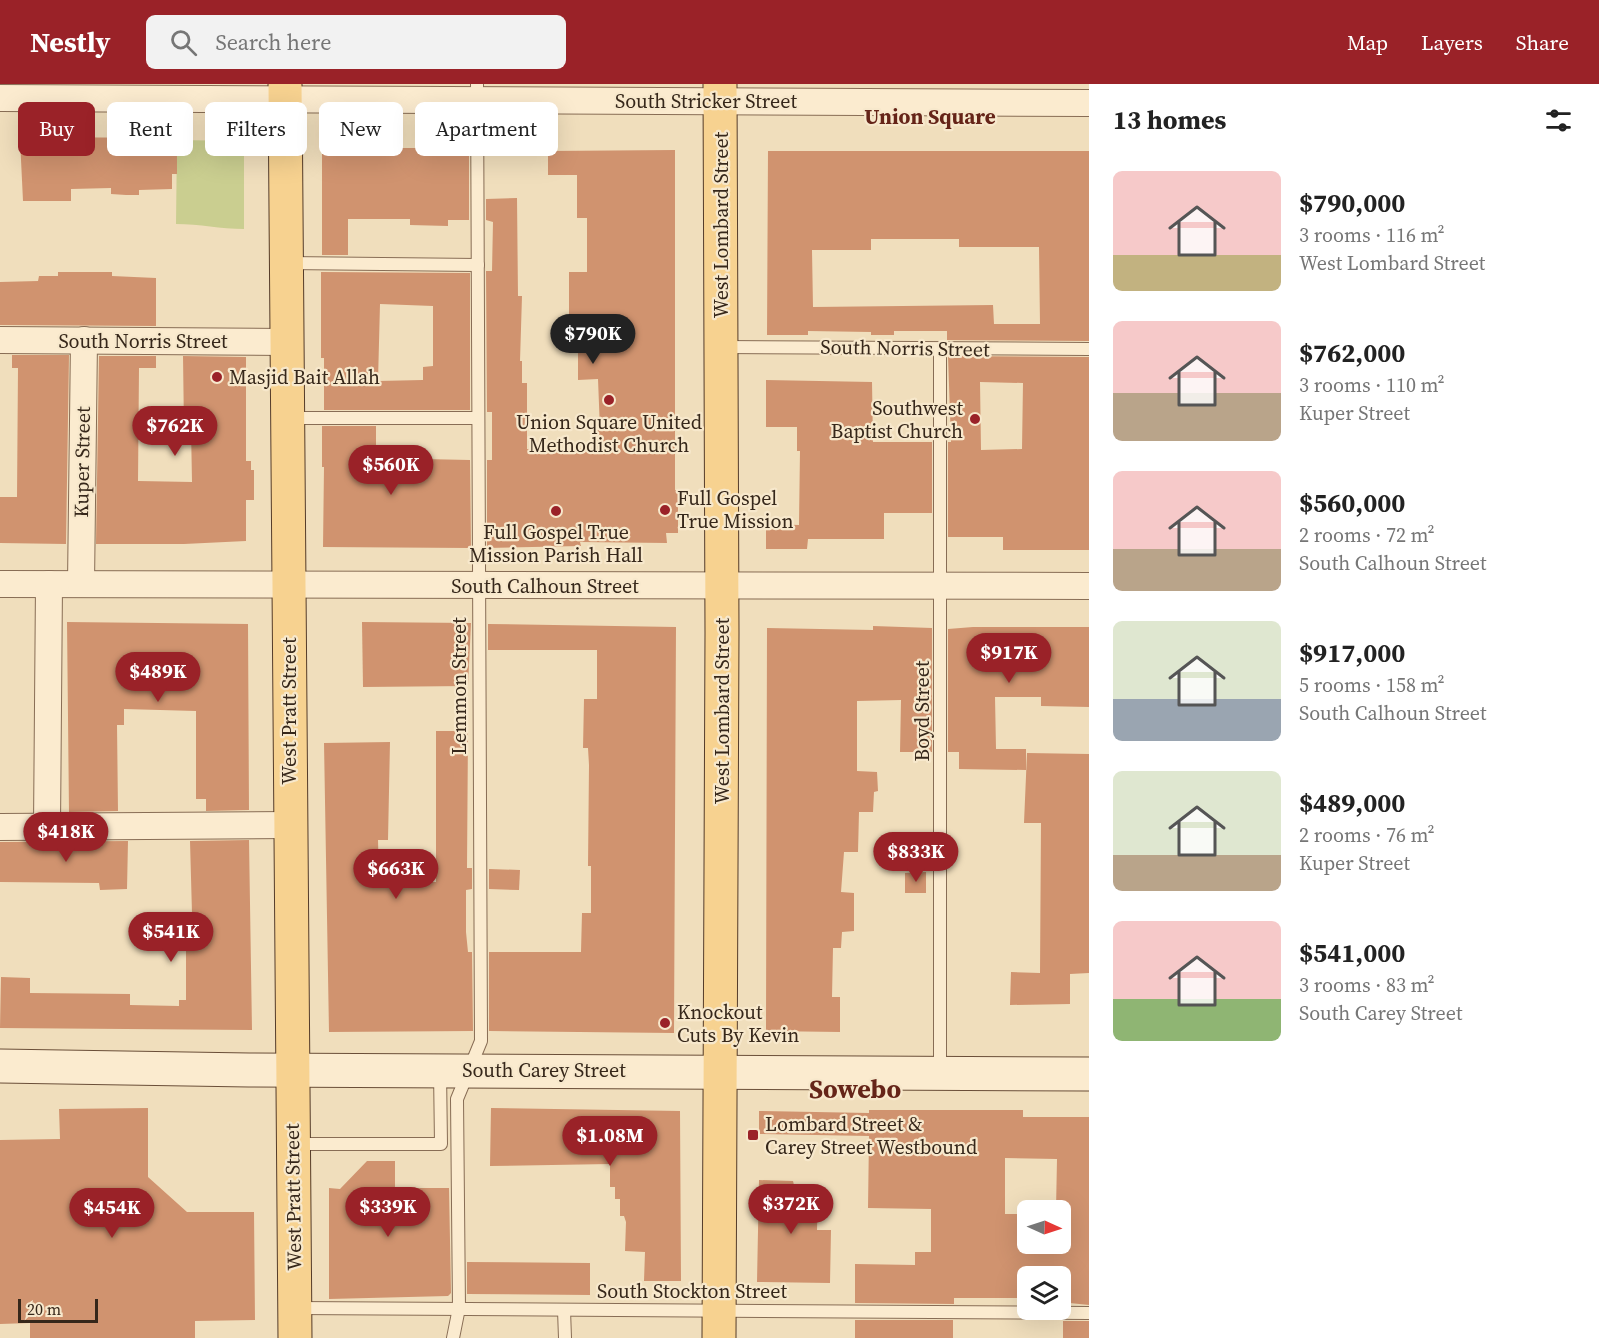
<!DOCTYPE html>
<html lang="en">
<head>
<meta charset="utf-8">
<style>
	body { margin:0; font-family:"Source Serif 4",serif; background:#f2f2f2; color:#222; height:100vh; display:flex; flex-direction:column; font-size:22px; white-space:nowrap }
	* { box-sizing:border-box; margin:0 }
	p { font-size:20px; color:#767676 }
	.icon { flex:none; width:33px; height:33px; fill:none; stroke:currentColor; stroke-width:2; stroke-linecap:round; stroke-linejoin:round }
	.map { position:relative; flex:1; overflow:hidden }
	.drawer { display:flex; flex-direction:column; background:#fff; width:510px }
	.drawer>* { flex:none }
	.top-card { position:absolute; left:18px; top:18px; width:570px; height:54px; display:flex; gap:12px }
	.needle { width:39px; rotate:93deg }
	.controls { position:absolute; left:1017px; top:1116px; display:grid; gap:12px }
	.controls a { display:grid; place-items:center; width:54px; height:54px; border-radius:9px; background:#fff; box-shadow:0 6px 24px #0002; font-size:30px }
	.scale { position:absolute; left:18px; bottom:15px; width:80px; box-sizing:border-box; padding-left:6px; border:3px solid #36271a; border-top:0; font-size:16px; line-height:21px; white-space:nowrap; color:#36271a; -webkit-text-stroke:4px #f7e8cc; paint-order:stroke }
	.price { position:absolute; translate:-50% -51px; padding:0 14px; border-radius:21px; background:#9a2228; color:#fff; font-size:20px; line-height:39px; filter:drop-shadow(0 2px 3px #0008) }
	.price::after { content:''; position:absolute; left:50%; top:36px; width:18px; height:14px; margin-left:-9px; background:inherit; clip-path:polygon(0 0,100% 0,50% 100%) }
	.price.current { background:#222; color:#fff }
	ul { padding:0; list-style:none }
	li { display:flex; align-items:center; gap:18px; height:150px; padding:0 24px }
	li span { display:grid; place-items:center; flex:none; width:168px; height:120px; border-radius:9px; color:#555 }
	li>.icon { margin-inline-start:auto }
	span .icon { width:72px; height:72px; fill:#fffc; stroke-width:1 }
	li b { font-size:26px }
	h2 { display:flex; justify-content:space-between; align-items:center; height:72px; padding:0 24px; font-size:26px }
	.pill { padding:0 21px; border-radius:9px; background:#fff; box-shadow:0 6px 24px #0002; font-size:21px; line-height:54px }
	.pill.current { background:#9a2228; color:#fff }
	header { display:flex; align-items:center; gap:36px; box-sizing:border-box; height:84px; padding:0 30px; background:#9a2228; color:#fff }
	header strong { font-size:28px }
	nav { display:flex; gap:33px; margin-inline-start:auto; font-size:21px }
	.search { width:420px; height:54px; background:#f2f2f2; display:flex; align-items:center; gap:15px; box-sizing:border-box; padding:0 21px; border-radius:9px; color:#767676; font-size:22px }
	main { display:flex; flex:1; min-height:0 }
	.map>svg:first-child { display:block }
	.green { fill:#cace90 }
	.building { fill:#d0936f; fill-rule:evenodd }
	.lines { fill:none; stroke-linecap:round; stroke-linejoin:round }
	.service-casing { stroke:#886d55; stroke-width:14 }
	.minor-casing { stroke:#886d55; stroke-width:28 }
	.secondary-casing { stroke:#6a4e38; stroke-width:35 }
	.primary-casing { stroke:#553c2a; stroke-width:35 }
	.service { stroke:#fbebcf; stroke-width:12 }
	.minor { stroke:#fbebcf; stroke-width:26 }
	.secondary { stroke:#fbebcf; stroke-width:33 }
	.primary { stroke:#f7d290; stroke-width:33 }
	.poi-dot { fill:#9a2228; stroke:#f7e8cc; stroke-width:2 }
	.labels { text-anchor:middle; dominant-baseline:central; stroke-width:4.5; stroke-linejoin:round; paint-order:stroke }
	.street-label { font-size:20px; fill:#36271a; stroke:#f7e8cc }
	.poi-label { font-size:20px; fill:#36271a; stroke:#f7e8cc; text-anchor:start }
	.neighbourhood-label { font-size:21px; font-weight:bold; fill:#652418; stroke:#f7e8cc }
	.district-label { font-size:26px; font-weight:bold; fill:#652418; stroke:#f7e8cc }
</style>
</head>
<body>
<header>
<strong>Nestly</strong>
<div class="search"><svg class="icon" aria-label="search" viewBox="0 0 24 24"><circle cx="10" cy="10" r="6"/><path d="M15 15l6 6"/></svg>Search here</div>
<nav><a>Map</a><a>Layers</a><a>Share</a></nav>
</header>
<main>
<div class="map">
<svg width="1089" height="1254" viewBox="0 0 1089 1254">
	<rect width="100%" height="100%" fill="#f0debc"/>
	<!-- green -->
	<path class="green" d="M177 56 244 57V145C220 145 200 140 176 140Z"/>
	<!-- building -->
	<g class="building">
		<path d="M23 53 177 54V90H172V105L139 106V111H126L111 110V104L71 105V117H23L20 55Z"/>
		<path d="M322 64H469V136H448V142L410 141V135H348V171H322Z"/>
		<path d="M675 66V406H678V449H666L667 459 580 458 581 462 487 464V376H492V328H487L486 187H492L493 138 486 136V115L517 114 518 212H522L520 277H522V299H527V365L593 364V346H600L598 295 578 296V251H569V188H587V134H577V91H548V67Z"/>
		<path d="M768 67H1089V257L947 256V247H894V251H871V248L808 247V251H767ZM871 155H959V163H1039L1040 240H994L993 221 813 223 812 166H871Z"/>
		<path d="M58 188H112V192L156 194V242L0 241V198L38 197 39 192H58Z"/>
		<path d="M321 188 470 189V326H324V274H321ZM380 220 433 222V282L423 283V296L378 297Z"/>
		<path d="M12 271H69L66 460 0 459V413H17L18 284H12Z"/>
		<path d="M99 272H156V284H139L138 397 192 398 191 344 184 345 183 272 246 273V377H251V386H254V416H246V457L184 460H96Z"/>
		<path d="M948 272 1089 273V466H1003V453H948V358H951ZM980 298 1023 299 1022 365 981 366Z"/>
		<path d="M766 296 872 298 873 358H932V429H884V455H808L807 465H766V440L799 441 800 367H797V343H766Z"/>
		<path d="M322 342H376V374L470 376 471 464 323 463 324 383H322Z"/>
		<path d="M67 538 248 540 249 726 206 727V715H196V627L124 625V641H117L118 727 69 728Z"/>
		<path d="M362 538 471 539 468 602 363 603Z"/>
		<path d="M488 540 676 543 674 949 489 947V868H581L582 829H591V782H588L589 681 588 664H583L584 615H597V566H488Z"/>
		<path d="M873 542 932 544V668H900L901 616 857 617V687L877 688 878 707 874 708 873 728H859L858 768H844L841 808 854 809V847L842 848 841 864H833L832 913H840V948L766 947 767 544 873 546Z"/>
		<path d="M973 543H1089V623L1041 622V613H995L996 665H1026V686L959 685V668H948V545Z"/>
		<path d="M436 647H468L467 784H472V805L466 806V848L468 868H472L473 947 329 948 324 659 390 658 388 756H378L379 798H436Z"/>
		<path d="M1027 669 1089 670V889L1070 890V920L1010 921 1011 888 1040 889 1041 739H1024Z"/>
		<path d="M249 756 252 946 0 944 1 893 30 894V909L130 910V921L179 922V916H186V866H193L190 757Z"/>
		<path d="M128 757 127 805 100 806 99 799 0 798V758Z"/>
		<path d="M489 785 520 786 519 806 489 805Z"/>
		<path d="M926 788V809H905V789Z"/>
		<path d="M148 1024V1093L187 1128H254L255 1236 195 1237V1254H30V1239L0 1240V1056L60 1055 59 1025Z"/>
		<path d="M491 1024 680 1027 681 1197H644L645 1168 625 1167 626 1138 624 1132H620V1115H615V1103H610V1080L490 1082Z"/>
		<path d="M869 1026H1023V1033H1089V1221L1060 1218V1192H1028V1214H954V1220L855 1219V1180L915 1181V1168H931V1125L868 1124 869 1052 759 1050V1027L869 1029ZM1005 1074 1057 1075 1056 1126H1060V1160H1028V1130H1005Z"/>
		<path d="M367 1077H395V1104H449L451 1209 448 1212 329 1215V1104L340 1105Z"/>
		<path d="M759 1096 793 1097 794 1101H818L817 1146H831L830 1199 757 1198Z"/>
		<path d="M467 1178 590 1179V1211L467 1210Z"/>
		<rect x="855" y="1236" width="98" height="18"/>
		<rect x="1063" y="1237" width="26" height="17"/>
	</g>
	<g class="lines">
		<defs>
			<g id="service">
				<path d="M287 179 478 181"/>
				<path d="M721 263 1089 265"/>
				<path d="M290 334H478"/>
				<path d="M940 988V265"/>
				<path d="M295 1060H441L440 987"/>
				<path d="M295 1224 1089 1229"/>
				<path d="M564 1226 565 1254"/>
				<path d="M453 1254 459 1224 457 1015 481 957 477 0"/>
			</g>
			<g id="minor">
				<path d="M0 14 1089 19"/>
				<path d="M0 256 286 258"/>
				<path d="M0 500 1089 502"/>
				<path d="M81 500 84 256"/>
				<path d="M0 743 290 741"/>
				<path d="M47 743 49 500"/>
			</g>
			<path id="secondary" d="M0 982 249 986 1089 990"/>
			<g id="primary">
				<path d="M285 0 295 1254"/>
				<path d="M719 1254 722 549 720 0"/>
			</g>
		</defs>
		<!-- service casing -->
		<use href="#service" class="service-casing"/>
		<!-- minor casing -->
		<use href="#minor" class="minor-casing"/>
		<!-- secondary casing -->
		<use href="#secondary" class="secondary-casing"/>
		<!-- primary casing -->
		<use href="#primary" class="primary-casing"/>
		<!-- service -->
		<use href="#service" class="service"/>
		<!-- minor -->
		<use href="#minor" class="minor"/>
		<!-- secondary -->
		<use href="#secondary" class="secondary"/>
		<!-- primary -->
		<use href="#primary" class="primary"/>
	</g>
	<!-- markers -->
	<g class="poi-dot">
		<circle cx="217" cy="293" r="6"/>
		<circle cx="609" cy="316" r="6"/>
		<circle cx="975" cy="335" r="6"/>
		<circle cx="665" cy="426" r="6"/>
		<circle cx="556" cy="427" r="6"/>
		<circle cx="665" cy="939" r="6"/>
		<rect x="747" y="1045" width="12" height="12" rx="3"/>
	</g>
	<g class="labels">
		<!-- street labels -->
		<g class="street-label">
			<text x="706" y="17">South Stricker Street</text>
			<text transform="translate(721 141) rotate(-90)">West Lombard Street</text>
			<text x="143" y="257">South Norris Street</text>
			<text transform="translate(905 264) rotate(1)">South Norris Street</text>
			<text transform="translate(82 378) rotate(-89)">Kuper Street</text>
			<text x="545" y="502">South Calhoun Street</text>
			<text transform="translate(459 602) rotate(-90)">Lemmon Street</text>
			<text transform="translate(289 627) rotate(-90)">West Pratt Street</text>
			<text transform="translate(722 627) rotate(-90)">West Lombard Street</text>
			<text transform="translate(922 627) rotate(-90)">Boyd Street</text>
			<text x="544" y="986">South Carey Street</text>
			<text transform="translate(293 1113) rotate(-91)">West Pratt Street</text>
			<text x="692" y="1207">South Stockton Street</text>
		</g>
		<!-- poi labels -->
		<g class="poi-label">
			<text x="229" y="293">Masjid Bait Allah</text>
			<text x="963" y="324" text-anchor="end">Southwest<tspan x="963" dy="23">Baptist Church</tspan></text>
			<text x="609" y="338" text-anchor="middle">Union Square United<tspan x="609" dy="23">Methodist Church</tspan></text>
			<text x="677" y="414">Full Gospel<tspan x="677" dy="23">True Mission</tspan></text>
			<text x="556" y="448" text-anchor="middle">Full Gospel True<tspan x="556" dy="23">Mission Parish Hall</tspan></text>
			<text x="677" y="928">Knockout<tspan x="677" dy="23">Cuts By Kevin</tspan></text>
			<text x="765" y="1040">Lombard Street &amp;<tspan x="765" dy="23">Carey Street Westbound</tspan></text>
		</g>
		<!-- neighbourhood labels -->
		<g class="neighbourhood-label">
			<text x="930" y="32">Union Square</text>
		</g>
		<!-- district labels -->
		<g class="district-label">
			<text x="855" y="1005">Sowebo</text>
		</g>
	</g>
</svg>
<div class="controls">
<a><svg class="needle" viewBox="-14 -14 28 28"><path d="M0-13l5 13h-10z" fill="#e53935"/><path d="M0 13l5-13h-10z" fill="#767676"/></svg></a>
<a><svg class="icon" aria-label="layers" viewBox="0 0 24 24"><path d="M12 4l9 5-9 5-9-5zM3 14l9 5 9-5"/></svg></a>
</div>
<div class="scale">20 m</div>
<b class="price current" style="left:593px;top:281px">$790K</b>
<b class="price" style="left:175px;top:373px">$762K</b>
<b class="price" style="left:391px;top:412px">$560K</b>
<b class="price" style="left:1009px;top:600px">$917K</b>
<b class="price" style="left:158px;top:619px">$489K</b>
<b class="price" style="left:66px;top:779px">$418K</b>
<b class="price" style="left:916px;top:799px">$833K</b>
<b class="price" style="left:396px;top:816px">$663K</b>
<b class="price" style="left:171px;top:879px">$541K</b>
<b class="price" style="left:610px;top:1083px">$1.08M</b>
<b class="price" style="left:791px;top:1151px">$372K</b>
<b class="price" style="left:388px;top:1154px">$339K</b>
<b class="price" style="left:112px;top:1155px">$454K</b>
<div class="top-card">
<a class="pill current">Buy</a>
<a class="pill">Rent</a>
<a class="pill">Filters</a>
<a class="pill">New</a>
<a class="pill">Apartment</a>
</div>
</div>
<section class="drawer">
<h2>13 homes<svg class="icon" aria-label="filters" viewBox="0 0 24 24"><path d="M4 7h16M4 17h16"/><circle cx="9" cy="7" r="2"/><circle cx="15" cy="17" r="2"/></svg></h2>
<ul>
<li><span style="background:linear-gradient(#f6c9c9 70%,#c2b280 0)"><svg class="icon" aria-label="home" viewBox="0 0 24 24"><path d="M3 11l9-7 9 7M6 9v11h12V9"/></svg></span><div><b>$790,000</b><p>3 rooms · 116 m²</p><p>West Lombard Street</p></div></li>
<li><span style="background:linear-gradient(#f6c9c9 60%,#b9a48a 0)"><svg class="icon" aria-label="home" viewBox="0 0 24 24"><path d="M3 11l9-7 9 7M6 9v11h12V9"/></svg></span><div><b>$762,000</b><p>3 rooms · 110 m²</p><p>Kuper Street</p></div></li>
<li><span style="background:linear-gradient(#f6c9c9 65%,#b9a48a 0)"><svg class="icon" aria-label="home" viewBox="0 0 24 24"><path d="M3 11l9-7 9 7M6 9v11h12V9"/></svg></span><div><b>$560,000</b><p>2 rooms · 72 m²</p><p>South Calhoun Street</p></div></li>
<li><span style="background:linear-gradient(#dfe7d0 65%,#9aa5b1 0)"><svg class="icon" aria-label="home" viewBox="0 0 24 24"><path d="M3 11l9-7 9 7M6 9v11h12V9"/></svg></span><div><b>$917,000</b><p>5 rooms · 158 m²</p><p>South Calhoun Street</p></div></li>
<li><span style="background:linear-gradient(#dfe7d0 70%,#b9a48a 0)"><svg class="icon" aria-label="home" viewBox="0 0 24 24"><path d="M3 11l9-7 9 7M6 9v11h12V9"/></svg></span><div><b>$489,000</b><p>2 rooms · 76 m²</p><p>Kuper Street</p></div></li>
<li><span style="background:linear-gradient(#f6c9c9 65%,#8fb573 0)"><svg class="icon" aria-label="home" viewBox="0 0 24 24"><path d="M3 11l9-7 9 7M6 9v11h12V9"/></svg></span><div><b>$541,000</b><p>3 rooms · 83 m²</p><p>South Carey Street</p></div></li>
</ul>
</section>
</main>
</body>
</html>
